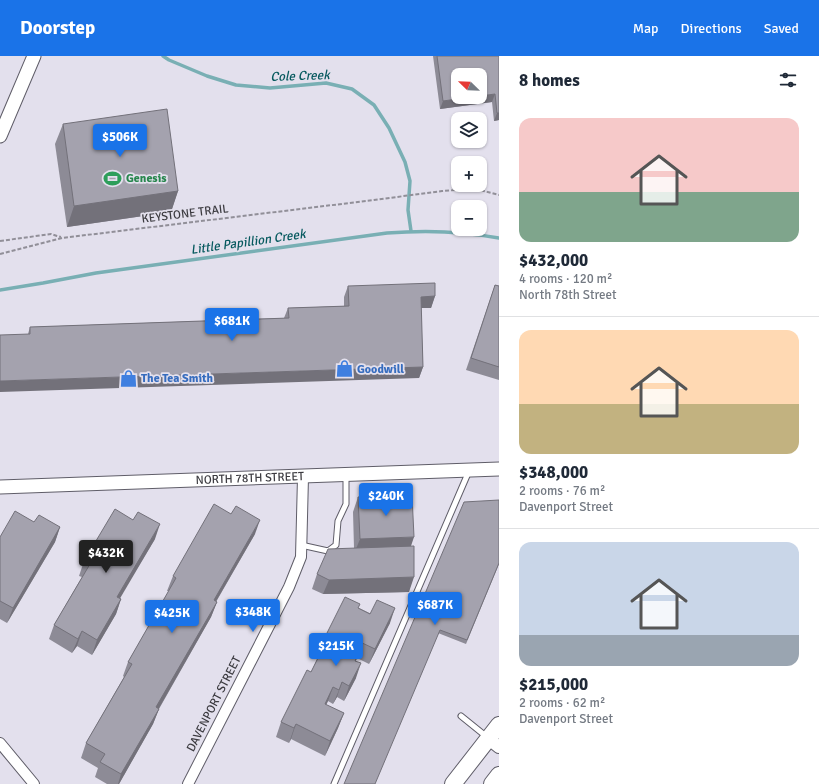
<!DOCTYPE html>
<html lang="en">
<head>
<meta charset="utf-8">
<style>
	body { margin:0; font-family:Signika,sans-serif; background:#f6f6f7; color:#1f2937; height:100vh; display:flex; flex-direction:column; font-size:15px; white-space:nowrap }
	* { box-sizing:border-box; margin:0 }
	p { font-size:13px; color:#747a83 }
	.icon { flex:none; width:22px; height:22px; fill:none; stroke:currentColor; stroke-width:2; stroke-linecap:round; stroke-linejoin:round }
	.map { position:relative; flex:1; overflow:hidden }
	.side { display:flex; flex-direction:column; background:#fff; width:320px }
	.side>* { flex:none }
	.needle { width:26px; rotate:293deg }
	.controls { position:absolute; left:451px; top:12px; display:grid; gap:8px }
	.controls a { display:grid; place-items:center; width:36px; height:36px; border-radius:8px; background:#fff; box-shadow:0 1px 3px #0004; font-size:20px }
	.price { position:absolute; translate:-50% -34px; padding:0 9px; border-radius:4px; background:#1a73e8; color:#fff; font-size:13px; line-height:26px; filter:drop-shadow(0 1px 2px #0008) }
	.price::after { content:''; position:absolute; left:50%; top:24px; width:12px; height:9px; margin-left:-6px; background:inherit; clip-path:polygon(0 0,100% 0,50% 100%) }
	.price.current { background:#222; color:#fff }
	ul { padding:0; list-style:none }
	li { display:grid; align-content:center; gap:8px; height:212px; padding:0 20px }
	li+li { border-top:1px solid #e0e1e3 }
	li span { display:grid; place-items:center; height:124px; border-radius:12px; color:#555 }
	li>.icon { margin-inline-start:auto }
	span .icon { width:72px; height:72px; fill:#fffc; stroke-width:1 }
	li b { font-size:17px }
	h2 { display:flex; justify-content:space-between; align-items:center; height:48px; padding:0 20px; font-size:17px }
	header { display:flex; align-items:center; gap:24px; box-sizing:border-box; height:56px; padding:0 20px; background:#1a73e8; color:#fff }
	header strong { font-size:19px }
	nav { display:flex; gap:22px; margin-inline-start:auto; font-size:14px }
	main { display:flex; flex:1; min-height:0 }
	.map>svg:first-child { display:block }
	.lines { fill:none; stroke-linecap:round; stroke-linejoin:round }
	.stream { stroke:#79afb4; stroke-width:3.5 }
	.service-casing { stroke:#5f5d68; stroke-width:7 }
	.minor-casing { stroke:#5f5d68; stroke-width:12 }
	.tertiary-casing { stroke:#5f5d68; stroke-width:14 }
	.secondary-casing { stroke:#5f5d68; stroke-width:15 }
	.trunk-casing { stroke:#5f5d68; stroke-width:18 }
	.path { stroke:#918f98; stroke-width:2; stroke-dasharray:4 2; stroke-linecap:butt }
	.service { stroke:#fff; stroke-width:5 }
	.minor { stroke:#fff; stroke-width:10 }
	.tertiary { stroke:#fff; stroke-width:12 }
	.secondary { stroke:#fff; stroke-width:13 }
	.trunk { stroke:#fff; stroke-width:16 }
	.wall { fill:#8d8b96 }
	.shaded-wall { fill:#73717a }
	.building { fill:#a4a2ae; stroke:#73717a }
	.labels { text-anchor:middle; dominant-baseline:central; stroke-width:3.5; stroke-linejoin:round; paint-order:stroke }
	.leisure-label { font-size:12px; font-weight:bold; fill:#27864d; stroke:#e3e0ed; text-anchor:start }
	.street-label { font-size:12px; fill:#3c3b40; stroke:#e3e0ed }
	.shop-label { font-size:12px; font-weight:bold; fill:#366cbe; stroke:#e3e0ed; text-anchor:start }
	.water-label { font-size:13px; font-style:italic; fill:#06595e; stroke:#e3e0ed }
</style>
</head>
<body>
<header>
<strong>Doorstep</strong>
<nav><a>Map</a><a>Directions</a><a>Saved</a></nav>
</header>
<main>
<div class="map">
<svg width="499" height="728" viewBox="0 0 499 728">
	<rect width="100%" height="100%" fill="#e3e0ed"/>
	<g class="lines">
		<!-- stream -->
		<g class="stream">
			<path d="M163 0 169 4 207 20 236 29 270 32 326 27 352 33 374 49 389 72 405 106 410 125 408 154 411 175"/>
			<path d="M0 234 43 227 96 217 387 177C424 174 462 175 499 182"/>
		</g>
		<defs>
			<g id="service">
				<path d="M301 489 328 495 336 489 338 465 346 448V419"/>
				<path d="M461 660 487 681"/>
				<path d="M334 728 469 415"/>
			</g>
			<g id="minor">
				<path d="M0 687 34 728"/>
				<path d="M188 728 289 531 301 501 303 421"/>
			</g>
			<path id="tertiary" d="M489 683 499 691"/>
			<g id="secondary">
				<path d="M0 80 34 0"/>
				<path id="s1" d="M0 431 499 413"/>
			</g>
			<g id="trunk">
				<path d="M453 728 499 669"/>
				<path d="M492 728 499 719"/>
			</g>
		</defs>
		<!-- service casing -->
		<use href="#service" class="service-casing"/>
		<!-- minor casing -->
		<use href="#minor" class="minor-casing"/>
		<!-- tertiary casing -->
		<use href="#tertiary" class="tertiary-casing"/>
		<!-- secondary casing -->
		<use href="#secondary" class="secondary-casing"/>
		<!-- trunk casing -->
		<use href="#trunk" class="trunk-casing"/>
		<!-- path -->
		<g class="path">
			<path d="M0 185 51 178 57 180 61 181"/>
			<path d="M0 198 62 182 374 144 442 135 471 133 480 134 499 139"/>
		</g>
		<!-- service -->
		<use href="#service" class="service"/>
		<!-- minor -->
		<use href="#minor" class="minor"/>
		<!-- tertiary -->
		<use href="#tertiary" class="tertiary"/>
		<!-- secondary -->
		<use href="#secondary" class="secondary"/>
		<!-- trunk -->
		<use href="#trunk" class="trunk"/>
	</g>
	<!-- wall -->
	<g class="wall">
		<path d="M433 0H499V64L494 65 492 46 440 53Z"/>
		<path d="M63 68 178 135 171 156 67 171 55 88Z"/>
		<path d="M495 229 499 230V324L466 314Z"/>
		<path d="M348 230 435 240 431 252H421L423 311 419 322 28 278 30 271 284 262 288 252 344 250V241Z"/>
		<path d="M358 441 411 490 409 536 323 538 312 533 317 518 354 492 353 456Z"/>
		<path d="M464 446 499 508 466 588 438 577Z"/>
		<path d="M34 466 60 471 55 486 7 567 0 563V481Z"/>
		<path d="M255 478 216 546H217L211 561 159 653 153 668 119 728H107L95 721 98 712 81 702 86 687 124 621 123 620 128 606 169 535H167L173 520Z"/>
		<path d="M155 483 119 542 121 543 116 558 92 599 77 590 72 597 49 583 54 569 82 521 79 520 84 505Z"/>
		<path d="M359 552 390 567 369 608 357 602 356 605V622L344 645 337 641 333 648 328 645 326 649 344 657 338 672 325 700 291 683 289 687 276 681 281 666 311 616 318 601V600L323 585Z"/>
	</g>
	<!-- shaded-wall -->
	<g class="shaded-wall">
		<path d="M495 38 492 46 440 53 443 45 471 41H480V40Z"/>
		<path d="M497 57H499V64L494 65Z"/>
		<path d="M178 135 171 156 67 171 74 150Z"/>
		<path d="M435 240 431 252H417L421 241Z"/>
		<path d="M423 311 419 322 0 336V325Z"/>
		<path d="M260 464 255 478 208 559 214 544Z"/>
		<path d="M160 468 155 483 112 556 117 541Z"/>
		<path d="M60 471 55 486 7 567 13 552Z"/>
		<path d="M414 481 409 496 354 498 360 483Z"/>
		<path d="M414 521 409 536 323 538 329 524Z"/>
		<path d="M121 543 116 558 92 599 97 584Z"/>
		<path d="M217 546 211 561 151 666 156 651Z"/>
		<path d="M395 552 390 567 369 608 375 593Z"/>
		<path d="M82 575 77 590 72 597 78 583Z"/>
		<path d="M358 585 352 600V596Z"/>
		<path d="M361 607 356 622 344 645 349 630Z"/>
		<path d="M342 626 337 641 333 648 339 634Z"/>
		<path d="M333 631 328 645 319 663 325 648Z"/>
		<path d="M159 653 153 668 119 728H118L121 718Z"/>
		<path d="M344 657 338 672 325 700 330 685Z"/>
		<path d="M296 668 291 683 289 687 294 672Z"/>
	</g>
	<!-- building -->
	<g class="building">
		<path d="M437 0H499V57H497L495 38 480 40V19H458V41H471L443 45Z"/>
		<path d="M167 53 178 135 74 150 63 68Z"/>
		<path d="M435 227V240L421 241 423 311 0 325V279L30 278V271L289 262 288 252 349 250 348 230Z"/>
		<path d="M495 229 499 230V311L471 302Z"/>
		<path d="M412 439 414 481 360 483 358 441Z"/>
		<path d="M499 444V507L467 584 440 574 375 728H344L464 446Z"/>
		<path d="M214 448 231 458 236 450 260 464 214 544 217 546 156 651 159 653 121 718 100 706 105 698 86 687 132 608 128 606 176 522 173 520Z"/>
		<path d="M115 453 133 464 138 456 160 468 117 541 121 543 97 584 82 575 78 583 54 569 90 508 84 505Z"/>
		<path d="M15 455 34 466 39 459 60 471 13 552 0 545V481Z"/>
		<path d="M414 490V521L329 524 317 518 328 493Z"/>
		<path d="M345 541 360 548 358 552 370 558 377 544 395 552 375 593 358 585 352 596 358 599 355 605 361 607 349 630 342 626 339 634 333 631 325 648 344 657 330 685 296 668 294 672 281 666 307 614 311 616 325 588 323 585Z"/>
	</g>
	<!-- icons -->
	<defs>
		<symbol id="stadium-bare" viewBox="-9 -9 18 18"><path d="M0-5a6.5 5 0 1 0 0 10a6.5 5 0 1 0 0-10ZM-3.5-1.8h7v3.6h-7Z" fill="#2e9e5b" stroke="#e3e0ed" stroke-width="2.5" paint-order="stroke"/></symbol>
		<symbol id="shop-bare" viewBox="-9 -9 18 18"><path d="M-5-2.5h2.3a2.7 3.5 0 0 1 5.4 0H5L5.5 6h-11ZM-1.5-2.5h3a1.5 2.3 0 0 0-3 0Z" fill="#3f7fe0" stroke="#e3e0ed" stroke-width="2.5" paint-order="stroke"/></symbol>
	</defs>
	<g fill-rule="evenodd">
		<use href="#stadium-bare" x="100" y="110" width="25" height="25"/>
		<use href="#shop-bare" x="332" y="300" width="25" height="25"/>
		<use href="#shop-bare" x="116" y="310" width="25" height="25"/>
	</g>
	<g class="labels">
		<!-- leisure labels -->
		<g class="leisure-label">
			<text x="126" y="122">Genesis</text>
		</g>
		<!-- street labels -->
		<g class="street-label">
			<text transform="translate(185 158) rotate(-7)">KEYSTONE TRAIL</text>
			<text stroke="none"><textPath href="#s1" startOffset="250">NORTH 78TH STREET</textPath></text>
			<text transform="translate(214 648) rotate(-63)">DAVENPORT STREET</text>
		</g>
		<!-- shop labels -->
		<g class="shop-label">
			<text x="357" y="313">Goodwill</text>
			<text x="141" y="322">The Tea Smith</text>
		</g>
		<!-- water labels -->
		<g class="water-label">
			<text transform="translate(300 20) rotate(-2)">Cole Creek</text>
			<text transform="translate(248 186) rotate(-8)">Little Papillion Creek</text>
		</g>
	</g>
</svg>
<div class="controls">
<a><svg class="needle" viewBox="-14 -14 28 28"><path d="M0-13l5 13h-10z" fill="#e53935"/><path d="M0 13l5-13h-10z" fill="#747a83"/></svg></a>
<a><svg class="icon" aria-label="layers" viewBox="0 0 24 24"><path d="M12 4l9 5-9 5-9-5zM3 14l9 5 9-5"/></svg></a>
<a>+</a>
<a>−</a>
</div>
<b class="price" style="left:120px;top:102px">$506K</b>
<b class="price" style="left:232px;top:286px">$681K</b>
<b class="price" style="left:386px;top:461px">$240K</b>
<b class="price current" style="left:106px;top:518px">$432K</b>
<b class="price" style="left:435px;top:570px">$687K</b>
<b class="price" style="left:253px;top:577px">$348K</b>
<b class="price" style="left:172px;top:578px">$425K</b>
<b class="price" style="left:336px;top:611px">$215K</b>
</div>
<section class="side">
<h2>8 homes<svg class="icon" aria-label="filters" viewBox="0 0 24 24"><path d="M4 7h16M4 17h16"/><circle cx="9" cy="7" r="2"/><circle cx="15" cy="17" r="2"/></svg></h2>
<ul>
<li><span style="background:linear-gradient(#f6c9c9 60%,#7fa58c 0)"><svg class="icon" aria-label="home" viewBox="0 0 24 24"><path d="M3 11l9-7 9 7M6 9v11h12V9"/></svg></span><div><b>$432,000</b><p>4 rooms · 120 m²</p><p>North 78th Street</p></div></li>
<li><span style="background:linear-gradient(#ffd9b3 60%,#c2b280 0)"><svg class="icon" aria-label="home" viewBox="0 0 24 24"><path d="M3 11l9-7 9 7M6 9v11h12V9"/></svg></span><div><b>$348,000</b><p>2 rooms · 76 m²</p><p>Davenport Street</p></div></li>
<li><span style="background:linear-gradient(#c9d6e8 75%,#9aa5b1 0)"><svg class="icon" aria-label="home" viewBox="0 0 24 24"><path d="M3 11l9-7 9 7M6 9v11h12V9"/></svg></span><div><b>$215,000</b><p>2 rooms · 62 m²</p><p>Davenport Street</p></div></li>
</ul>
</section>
</main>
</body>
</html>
